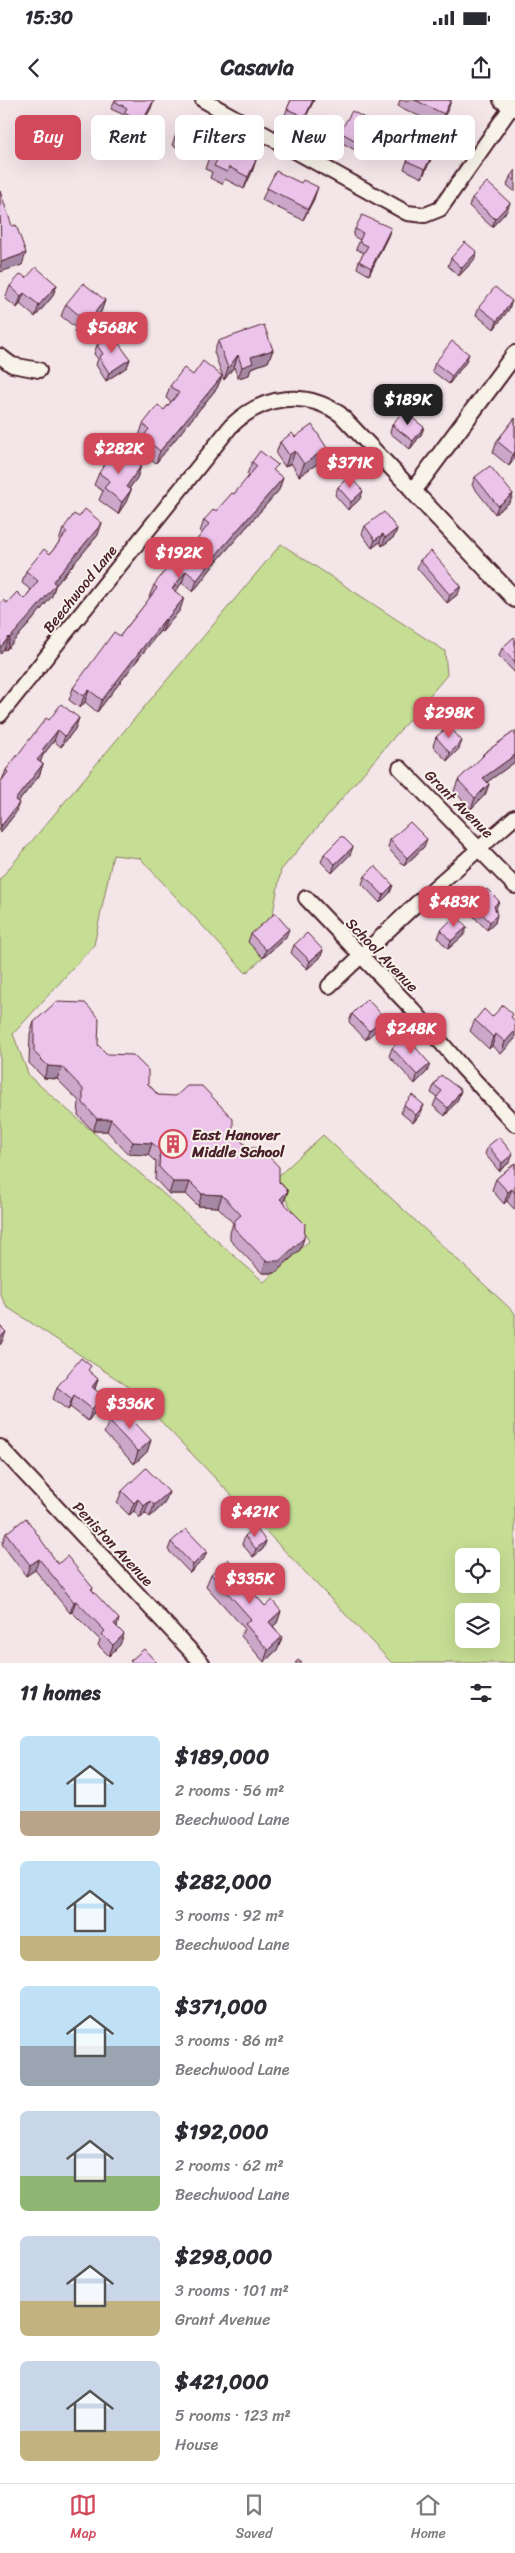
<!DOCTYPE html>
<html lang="en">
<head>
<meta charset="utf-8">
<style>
	body { margin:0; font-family:Sriracha,sans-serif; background:#f2f2f3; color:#2b2b33; height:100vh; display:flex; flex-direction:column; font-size:19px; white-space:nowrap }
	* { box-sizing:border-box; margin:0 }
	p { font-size:16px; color:#7c7c81 }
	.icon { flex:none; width:28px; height:28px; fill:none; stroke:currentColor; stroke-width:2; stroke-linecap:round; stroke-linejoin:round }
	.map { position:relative; height:1563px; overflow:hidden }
	.drawer { display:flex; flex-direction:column; background:#fff; flex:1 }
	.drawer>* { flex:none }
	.guide { position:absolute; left:15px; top:15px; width:485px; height:45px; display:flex; gap:10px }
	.tools { position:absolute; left:455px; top:1448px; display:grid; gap:10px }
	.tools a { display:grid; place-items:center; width:45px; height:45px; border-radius:8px; background:#fff; box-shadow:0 5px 20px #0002; font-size:25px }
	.price { position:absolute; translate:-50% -42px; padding:0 11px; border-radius:10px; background:#d1495b; color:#fff; font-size:16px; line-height:32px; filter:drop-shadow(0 1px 2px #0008) }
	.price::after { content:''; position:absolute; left:50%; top:30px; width:15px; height:11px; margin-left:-8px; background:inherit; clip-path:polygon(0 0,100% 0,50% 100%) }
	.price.selected { background:#222; color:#fff }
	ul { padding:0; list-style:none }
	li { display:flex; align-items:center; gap:15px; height:125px; padding:0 20px }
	li span { display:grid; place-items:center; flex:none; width:140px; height:100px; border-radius:8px; color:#555 }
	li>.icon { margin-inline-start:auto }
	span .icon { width:60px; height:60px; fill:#fffc; stroke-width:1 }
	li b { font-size:21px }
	h2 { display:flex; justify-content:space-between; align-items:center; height:60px; padding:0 20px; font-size:21px }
	.pill { padding:0 18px; border-radius:8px; background:#fff; box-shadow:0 5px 20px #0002; font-size:18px; line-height:45px }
	.pill.selected { background:#d1495b; color:#fff }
	.status { display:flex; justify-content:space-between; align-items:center; height:35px; padding:0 25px; background:#fff; direction:ltr }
	.status svg { height:14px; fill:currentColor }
	header { display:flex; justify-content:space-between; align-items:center; height:65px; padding:0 20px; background:#fff; font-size:22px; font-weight:800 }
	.menu { display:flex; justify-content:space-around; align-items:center; height:70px; border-top:1px solid #e1e1e2; background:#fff; font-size:14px; color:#7c7c81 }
	.menu a { display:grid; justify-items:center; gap:2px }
	.menu .selected { color:#d1495b }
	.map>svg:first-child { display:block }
	.green { fill:#c6de94; stroke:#887e60; fill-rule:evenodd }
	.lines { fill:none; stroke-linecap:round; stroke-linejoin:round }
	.minor-casing { stroke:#4a1f2b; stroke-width:18 }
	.tertiary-casing { stroke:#4a1f2b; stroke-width:20 }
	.minor { stroke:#f7f3e8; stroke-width:14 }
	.tertiary { stroke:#f7f3e8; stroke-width:16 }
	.wall { fill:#cba8ca; stroke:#4a1f2b }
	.shaded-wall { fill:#a588a4; stroke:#4a1f2b }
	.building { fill:#ecc3eb; stroke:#4a1f2b }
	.labels { text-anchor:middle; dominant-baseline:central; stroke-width:4; stroke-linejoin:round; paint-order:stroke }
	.street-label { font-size:15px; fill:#4a1f2b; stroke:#f7f3e8 }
	.poi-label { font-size:15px; font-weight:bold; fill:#4a1f2b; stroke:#f7f3e8; text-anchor:start }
</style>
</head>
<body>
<div class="status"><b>15:30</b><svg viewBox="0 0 49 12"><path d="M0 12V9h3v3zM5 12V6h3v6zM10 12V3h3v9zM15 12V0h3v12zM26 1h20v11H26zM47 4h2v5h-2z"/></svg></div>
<header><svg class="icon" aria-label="back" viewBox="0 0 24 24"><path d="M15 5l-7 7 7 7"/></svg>Casavia<svg class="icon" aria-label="share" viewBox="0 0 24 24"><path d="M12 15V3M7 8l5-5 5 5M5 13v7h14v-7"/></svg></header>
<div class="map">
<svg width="515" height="1563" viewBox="0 0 515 1563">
	<rect width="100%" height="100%" fill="#f4e5e9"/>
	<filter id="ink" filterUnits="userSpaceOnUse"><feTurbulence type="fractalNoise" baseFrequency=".02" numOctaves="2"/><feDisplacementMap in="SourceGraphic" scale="10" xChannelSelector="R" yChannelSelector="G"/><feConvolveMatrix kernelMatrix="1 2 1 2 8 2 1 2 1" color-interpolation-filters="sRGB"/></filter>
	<g filter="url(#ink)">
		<!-- green -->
		<path class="green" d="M281 444 445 551 447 575 281 770 265 856 246 873 140 758 113 755 94 845 13 934 29 976 264 1182 309 1141 275 1079 323 1035 515 1213V1563H392L126 1285 7 1207 0 1194V779ZM464 1456H491V1484H464ZM464 1511H491V1539H464Z"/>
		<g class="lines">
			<defs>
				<g id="minor">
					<path d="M203 0 407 113 425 115 440 109 512 6"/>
					<path d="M0 256 12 265 39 270"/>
					<path d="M0 615 231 326C262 296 304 289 340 314L413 391"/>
					<path d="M400 668 515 786"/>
					<path d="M306 798 415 912 462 967 515 1024"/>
					<path d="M329 886 415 805 515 717"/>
					<path d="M0 1347 202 1563"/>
				</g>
				<g id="tertiary">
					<path d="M502 0 515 8"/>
					<path d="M515 254 413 391 515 499"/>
				</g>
			</defs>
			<!-- minor casing -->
			<use href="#minor" class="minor-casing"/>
			<!-- tertiary casing -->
			<use href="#tertiary" class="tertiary-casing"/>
			<!-- minor -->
			<use href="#minor" class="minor"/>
			<!-- tertiary -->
			<use href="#tertiary" class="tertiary"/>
		</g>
		<!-- wall -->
		<g class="wall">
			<path d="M115 0 151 8 142 24 147 35 139 51 126 44 133 28 121 21 124 15 111 9Z"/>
			<path d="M291 0H314L302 25 284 17Z"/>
			<path d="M400 0H451L440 26 398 6Z"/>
			<path d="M370 21 367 29 355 50 337 40 340 32Z"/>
			<path d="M197 34 188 53 172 45 175 37Z"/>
			<path d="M235 53 256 60 252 72 244 89 225 79 222 84 210 78 212 72 205 69 209 57Z"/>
			<path d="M433 55 422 78 404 69 407 61Z"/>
			<path d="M515 70V92L507 85 510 77Z"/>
			<path d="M267 88 314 99 303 120 262 100Z"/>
			<path d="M472 98 507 111 492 127 469 106Z"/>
			<path d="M391 128 388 136 369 175 357 168 359 161 364 153 356 149 360 140 353 136 355 129Z"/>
			<path d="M451 158 474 160 459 176 448 166Z"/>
			<path d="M26 178 57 185 52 197 35 217 20 204 17 208 5 198 10 186Z"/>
			<path d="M105 200 101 212 98 215 100 217 96 229 86 241 74 232 76 228 61 216 66 204Z"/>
			<path d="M479 207 509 209 494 229 476 215Z"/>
			<path d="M218 241 273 250 268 262 251 268 249 275 238 278 234 267 224 280 214 252Z"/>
			<path d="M97 245 130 259 127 267 106 281 96 265 98 259 94 254Z"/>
			<path d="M466 262 449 284 432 271 435 263Z"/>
			<path d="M193 275 222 276 217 288 156 363 138 349 142 339 139 336 143 324 164 310 171 302 166 298 170 286Z"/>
			<path d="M515 318V358L509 366 493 353 497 341Z"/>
			<path d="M392 325 424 327 421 335 410 349 390 333Z"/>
			<path d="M295 337 323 360 299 376 291 363 285 367 276 354 280 342Z"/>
			<path d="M115 358 141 366 137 378 129 389 131 390 126 402 118 414 99 400 103 391 94 385 99 373Z"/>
			<path d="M252 362 275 372 279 390 217 461 193 492 182 483 175 491 180 510 162 532 160 531 97 612 85 602 80 608 69 600 73 588 120 536 150 498 149 497 154 485 186 454 202 434 200 432 204 420 216 411 234 394 250 376 247 374Z"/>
			<path d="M475 377 513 394 510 402 495 414 472 385Z"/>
			<path d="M338 387 360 399 348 410 335 395Z"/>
			<path d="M365 426 397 429 394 437 382 446 380 442 372 448 362 434Z"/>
			<path d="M63 429 98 435 55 486 52 496 30 523 6 550 4 549 7 503 24 499 31 490 22 483 26 471 50 454 60 441H59Z"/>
			<path d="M420 460 458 494 447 503 417 468Z"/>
			<path d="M515 539V573L499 556 502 548Z"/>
			<path d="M79 618 75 629 61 647 54 641 43 655 40 662 43 664 39 676 18 702 15 714 0 733V683L2 680 6 670 49 620Z"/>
			<path d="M515 631V662L487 682 489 684 485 695 471 709 454 691 458 680 482 658 483 654Z"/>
			<path d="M436 637 459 649 447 661 433 646Z"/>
			<path d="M390 740 424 747 404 766 388 748Z"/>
			<path d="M324 754 350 755 332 773 321 762Z"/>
			<path d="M365 776 390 793 380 803 362 784Z"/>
			<path d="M472 803 496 809 495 823 487 830 469 812Z"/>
			<path d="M467 827 464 835 448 849 438 838 441 830Z"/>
			<path d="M251 834 286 837 263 858 248 842Z"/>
			<path d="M294 845 323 850 320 858 307 869 291 853Z"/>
			<path d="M352 914 384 917 381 925 366 940 349 922Z"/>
			<path d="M492 917 512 918 515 921 501 954 492 946 489 949 470 931 475 920Z"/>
			<path d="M34 922 98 945 107 954 148 984 158 995 233 1032 288 1091 284 1102 304 1138 300 1150 275 1173H262L230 1140V1133L233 1123 218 1107 198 1106 186 1094H169L155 1079 156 1062 148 1055 128 1054 107 1031H93L78 1015 79 1001 57 979 44 978 29 963 30 934Z"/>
			<path d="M392 948 427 972 415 984 389 956Z"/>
			<path d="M434 985 461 990 458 999 445 1016 433 1006 437 997 431 993Z"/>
			<path d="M404 1005 421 1013 413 1023 401 1013Z"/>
			<path d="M488 1046 510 1062 499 1071 485 1054Z"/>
			<path d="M515 1063V1110L507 1101 504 1104 492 1090 496 1079Z"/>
			<path d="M89 1272 98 1279 95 1289 98 1308 88 1321 70 1307 68 1310 53 1299 57 1287Z"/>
			<path d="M109 1321 151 1340 147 1352 134 1364 104 1333Z"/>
			<path d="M122 1391 169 1392 164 1404 150 1417 145 1413 140 1418 134 1411 129 1415 117 1403Z"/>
			<path d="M6 1433 58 1464 93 1488 92 1490 117 1526 120 1545 109 1556 98 1545 100 1540 72 1512 70 1513 35 1470 26 1476 2 1444Z"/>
			<path d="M245 1436 266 1441 263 1449 253 1457 242 1444Z"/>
			<path d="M171 1442 204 1459 190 1473 168 1450Z"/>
			<path d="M233 1471 265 1506 281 1511 277 1523 273 1526 282 1537 278 1549 264 1562 241 1536 244 1528 206 1486 211 1474Z"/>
		</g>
		<!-- shaded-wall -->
		<g class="shaded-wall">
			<path d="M154 0 151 8 139 31 142 22Z"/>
			<path d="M313 0H314L302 25 305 17Z"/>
			<path d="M451 0 449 7 440 26 444 14Z"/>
			<path d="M370 21 367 29 355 50 358 42Z"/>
			<path d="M200 26 197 34 188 53 191 44Z"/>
			<path d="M150 27 147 35 139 51 142 43Z"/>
			<path d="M436 47 433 55 422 78 425 69Z"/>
			<path d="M256 60 252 72 244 89 248 77Z"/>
			<path d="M318 87 314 99 303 120Z"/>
			<path d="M510 103 507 111 492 127 495 119Z"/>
			<path d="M391 128 388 136 369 175 371 168Z"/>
			<path d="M477 152 474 160 459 176 462 168Z"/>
			<path d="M26 153 22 165 0 172 1 162Z"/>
			<path d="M57 185 52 197 35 217 39 205Z"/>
			<path d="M24 193 20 204 17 208 21 196Z"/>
			<path d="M105 200 101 212 91 224 95 212Z"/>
			<path d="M512 201 509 209 494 229 497 221Z"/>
			<path d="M100 217 96 229 86 241 90 229Z"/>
			<path d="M273 250 268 262 251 268 249 275 238 278 242 267 251 257Z"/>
			<path d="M469 254 466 262 449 284 452 276Z"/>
			<path d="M238 255 234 267 224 280 228 268Z"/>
			<path d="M130 259 127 267 106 281 109 273Z"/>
			<path d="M222 276 217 288 156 363 160 351Z"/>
			<path d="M424 327 421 335 410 349 413 341Z"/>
			<path d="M327 348 323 360 299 376 304 364Z"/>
			<path d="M295 351 291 363 285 367 289 355Z"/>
			<path d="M515 352V358L509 366 513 354Z"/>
			<path d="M141 366 137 378 121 399 126 387Z"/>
			<path d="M283 378 279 390 217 461 193 492 197 480 221 449Z"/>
			<path d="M131 390 126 402 118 414 122 402Z"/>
			<path d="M363 391 360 399 348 410 351 402Z"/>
			<path d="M513 394 510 402 495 414 498 406Z"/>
			<path d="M102 423 98 435 55 486 52 496 30 523 6 550 10 538 53 482Z"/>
			<path d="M397 429 394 437 382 446 385 438Z"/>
			<path d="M383 434 380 442 372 448 375 440Z"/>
			<path d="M186 471 182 483 167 501 172 489Z"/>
			<path d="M461 486 458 494 447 503 450 495Z"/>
			<path d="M184 498 180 510 162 532 166 520Z"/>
			<path d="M165 519 160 531 97 612 102 600Z"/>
			<path d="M9 537 4 549 0 554V548Z"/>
			<path d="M89 590 85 602 80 608 84 596Z"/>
			<path d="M79 618 75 629 61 647 65 636Z"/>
			<path d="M58 630 54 641 43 655 40 663 37 660 42 650Z"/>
			<path d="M462 641 459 649 447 661 450 653Z"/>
			<path d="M515 655V662L479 688 483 678Z"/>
			<path d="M43 664 39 676 11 711 15 700Z"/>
			<path d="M489 684 485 695 471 709 475 698Z"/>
			<path d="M19 703 15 714 0 733V729L2 725Z"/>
			<path d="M427 739 424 747 404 766 407 758Z"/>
			<path d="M353 747 350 755 332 773 335 764Z"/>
			<path d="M393 785 390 793 380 803 383 795Z"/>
			<path d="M499 801 496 809 491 814 494 806Z"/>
			<path d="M497 815 495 823 487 830 490 822Z"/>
			<path d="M467 827 464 835 448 849 451 841Z"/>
			<path d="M289 829 286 837 263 858 266 850Z"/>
			<path d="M323 850 320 858 307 869 310 861Z"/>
			<path d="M384 917 381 925 366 940 369 931Z"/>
			<path d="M515 931V939L501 954 505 942Z"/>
			<path d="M496 934 492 946 489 949 493 937Z"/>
			<path d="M430 964 427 972 415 984 417 975Z"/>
			<path d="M48 966 62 967 57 979 44 978Z"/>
			<path d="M461 990 458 999 445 1016 448 1008Z"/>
			<path d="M424 1005 421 1013 413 1023 416 1015Z"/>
			<path d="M97 1019H111L107 1031H93Z"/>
			<path d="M133 1042 152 1043 148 1055 128 1054Z"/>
			<path d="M513 1054 510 1062 499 1071 502 1063Z"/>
			<path d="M173 1082H190L186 1094H169Z"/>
			<path d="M512 1089 507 1101 504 1104 508 1092Z"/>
			<path d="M288 1091 283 1103 280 1099Z"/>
			<path d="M202 1094 222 1095 218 1107 198 1106Z"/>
			<path d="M304 1138 300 1150 275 1173H262L266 1161Z"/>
			<path d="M6 1232 1 1244 0 1245V1237Z"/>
			<path d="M98 1279 94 1291 92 1287Z"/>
			<path d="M74 1295 70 1307 68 1310 72 1299Z"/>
			<path d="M103 1296 98 1308 88 1321 92 1309Z"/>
			<path d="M151 1340 147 1352 134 1364 138 1352Z"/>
			<path d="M169 1392 164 1404 150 1417 154 1405Z"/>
			<path d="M138 1399 134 1411 129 1415 134 1403Z"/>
			<path d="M150 1401 145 1413 140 1418 144 1406Z"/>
			<path d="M266 1441 263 1449 253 1457 256 1449Z"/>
			<path d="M207 1451 204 1459 190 1473 193 1465Z"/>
			<path d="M39 1459 35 1470 26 1476 30 1465Z"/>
			<path d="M76 1501 72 1512 70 1513 74 1502Z"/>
			<path d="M281 1511 277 1523 264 1534 269 1522Z"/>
			<path d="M119 1519 116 1530 114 1524Z"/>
			<path d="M124 1534 120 1545 109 1556 113 1545Z"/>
			<path d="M282 1537 278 1549 264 1562 268 1550Z"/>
		</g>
		<!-- building -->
		<g class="building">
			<path d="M115 0H154L142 22 124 13 127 8 114 1Z"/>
			<path d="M291 0H313L305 17 287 9Z"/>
			<path d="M415 0H451L444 14Z"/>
			<path d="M352 11 370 21 358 42 340 32Z"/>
			<path d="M184 18 200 26 191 44 175 37Z"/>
			<path d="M137 21 150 27 142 43 129 36Z"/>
			<path d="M419 38 436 47 425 69 407 61Z"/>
			<path d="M215 44 235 53 236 51 256 60 248 77 229 67 227 72 214 66 217 60 209 57Z"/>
			<path d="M515 70V81L510 77Z"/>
			<path d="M276 71 301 83 303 80 318 87 308 109 267 88Z"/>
			<path d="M487 82 510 103 495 119 472 98Z"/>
			<path d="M0 91 12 126 16 125 26 153 1 162Z"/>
			<path d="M362 115 391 128 371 168 359 161 368 146 359 142 363 133 355 129Z"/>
			<path d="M465 142 477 152 462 168 451 158Z"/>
			<path d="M36 167 57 185 39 205 24 193 21 196 10 186 21 174 26 178Z"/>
			<path d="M83 183 105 200 95 212 100 217 90 229 78 220 81 217 66 204Z"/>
			<path d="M495 187 512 201 497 221 479 207Z"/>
			<path d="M264 225 273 250 251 257 253 263 242 267 238 255 228 268 218 241Z"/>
			<path d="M113 235 130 259 109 273 99 257 103 254 97 245Z"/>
			<path d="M452 241 469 254 452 276 435 263Z"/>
			<path d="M203 261 222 276 160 351 143 337 149 329 143 324 158 305 164 310 179 293 170 286 184 268 193 275Z"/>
			<path d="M403 311 424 327 413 341 392 325Z"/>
			<path d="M515 318V352L513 354 497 341Z"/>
			<path d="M312 325 327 348 304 364 295 351 289 355 280 342 292 333 295 337Z"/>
			<path d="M120 351 141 366 126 387 131 390 122 402 104 388 110 381 99 373 111 355 115 358Z"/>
			<path d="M260 351 278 365 273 370 283 378 221 449 197 480 186 471 172 489 184 498 166 520 165 519 102 600 89 590 84 596 73 588 114 532 120 536 145 504 157 488 154 485 181 450 186 454 209 424 204 420 214 409 216 411 232 393 234 394 257 366 252 362Z"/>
			<path d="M490 366 513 394 498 406 475 377Z"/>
			<path d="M349 376 363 391 351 402 338 387Z"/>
			<path d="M85 409 102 423 53 482 56 484 34 511 10 538 9 537 0 548V504L3 500 7 503 17 492 24 499 38 481 26 471 44 449 50 454 67 432 63 429 74 414 79 417Z"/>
			<path d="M384 412 397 429 385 438 383 434 375 440 365 426Z"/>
			<path d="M431 451 461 486 450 495 420 460Z"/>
			<path d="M514 537 515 539V562L502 548Z"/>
			<path d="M61 604 79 618 65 636 58 630 42 650 44 652 37 660 43 664 15 700 19 703 2 725 0 724V683L8 672 6 670 46 618 49 620Z"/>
			<path d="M449 626 462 641 450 653 436 637Z"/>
			<path d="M515 631V655L483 678 489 684 475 698 458 680 484 655 483 654Z"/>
			<path d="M410 722 427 739 407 758 390 740Z"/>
			<path d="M342 736 353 747 335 764 324 754Z"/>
			<path d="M375 766 393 785 383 795 365 776Z"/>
			<path d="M487 789 499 801 494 806 497 815 490 822 472 803Z"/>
			<path d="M275 813 289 829 266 850 251 834Z"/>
			<path d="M456 815 467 827 451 841 441 830Z"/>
			<path d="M307 833 323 850 310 861 294 845Z"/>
			<path d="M367 899 384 917 369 931 352 914Z"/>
			<path d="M56 902 85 903 99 918 98 945 107 954 133 955 148 970V984L158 995 176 996 187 986H202L233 1019V1032L248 1048H261L279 1067V1082L288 1091 280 1099 305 1124 304 1138 279 1161H266L234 1128V1121L241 1115 222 1095 202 1094 190 1082H173L159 1067 160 1050 152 1043 133 1042 111 1019H97L83 1003V989L62 967 48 966 34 952V922Z"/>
			<path d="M503 905 513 914 511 917 515 921V931L505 942 496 934 493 937 475 920 484 909 492 917Z"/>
			<path d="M405 935 430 964 417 975 392 948Z"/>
			<path d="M441 975 461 990 448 1008 436 998 442 991 434 985Z"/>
			<path d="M412 995 424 1005 416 1015 404 1005Z"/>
			<path d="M499 1037 513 1054 502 1063 488 1046Z"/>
			<path d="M515 1063V1093L512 1089 508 1092 496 1079Z"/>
			<path d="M0 1226 6 1232 0 1237Z"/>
			<path d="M81 1258 91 1266 88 1270 98 1279 92 1287 103 1296 92 1309 74 1295 72 1299 57 1287Z"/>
			<path d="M122 1309 151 1340 138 1352 109 1321Z"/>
			<path d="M146 1368 169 1392 154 1405 150 1401 144 1406 138 1399 134 1403 122 1391Z"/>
			<path d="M26 1418 58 1464 67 1456 93 1488 91 1489 119 1519 114 1524 124 1534 113 1545 102 1534 105 1531 76 1501 74 1502 39 1459 30 1465 6 1433Z"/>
			<path d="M255 1427 266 1441 256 1449 245 1436Z"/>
			<path d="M186 1429 207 1451 193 1465 171 1442Z"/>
			<path d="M228 1459 235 1467 232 1469 265 1506 272 1500 281 1511 269 1522 282 1537 268 1550 245 1524 251 1519 211 1474Z"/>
			<path d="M144 1549 157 1563H132L130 1561Z"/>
			<path d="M298 1560 302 1563H295Z"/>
		</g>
	</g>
	<!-- icons -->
	<defs>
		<symbol id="building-ring" viewBox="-11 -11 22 22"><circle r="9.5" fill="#f7f3e8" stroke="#d1495b" stroke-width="1.5"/><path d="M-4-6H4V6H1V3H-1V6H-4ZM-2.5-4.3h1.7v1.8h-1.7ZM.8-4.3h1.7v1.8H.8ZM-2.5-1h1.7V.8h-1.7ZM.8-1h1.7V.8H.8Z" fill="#d1495b"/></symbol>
	</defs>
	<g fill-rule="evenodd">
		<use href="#building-ring" x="157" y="1028" width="32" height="32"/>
	</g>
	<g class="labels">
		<!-- street labels -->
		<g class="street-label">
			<text transform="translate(80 489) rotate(-51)">Beechwood Lane</text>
			<text transform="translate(459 704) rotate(45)">Grant Avenue</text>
			<text transform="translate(382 855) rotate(46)">School Avenue</text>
			<text transform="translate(113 1444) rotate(47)">Peniston Avenue</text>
		</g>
		<!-- poi labels -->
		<g class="poi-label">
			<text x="192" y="1035">East Hanover<tspan x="192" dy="17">Middle School</tspan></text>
		</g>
	</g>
</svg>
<div class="tools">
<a><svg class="icon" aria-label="locate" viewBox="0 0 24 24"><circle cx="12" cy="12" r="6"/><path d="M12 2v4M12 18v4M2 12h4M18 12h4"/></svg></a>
<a><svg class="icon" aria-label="layers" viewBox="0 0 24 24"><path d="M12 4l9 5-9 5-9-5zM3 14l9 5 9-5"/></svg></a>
</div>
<b class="price" style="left:112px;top:254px">$568K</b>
<b class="price selected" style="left:408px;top:326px">$189K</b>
<b class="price" style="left:119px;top:375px">$282K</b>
<b class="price" style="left:350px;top:389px">$371K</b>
<b class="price" style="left:179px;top:479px">$192K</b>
<b class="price" style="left:449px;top:639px">$298K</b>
<b class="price" style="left:454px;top:828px">$483K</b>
<b class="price" style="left:411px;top:955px">$248K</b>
<b class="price" style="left:130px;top:1330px">$336K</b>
<b class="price" style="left:255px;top:1438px">$421K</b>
<b class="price" style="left:250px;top:1505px">$335K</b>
<div class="guide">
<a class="pill selected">Buy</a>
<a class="pill">Rent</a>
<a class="pill">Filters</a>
<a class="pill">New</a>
<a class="pill">Apartment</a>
</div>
</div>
<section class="drawer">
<h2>11 homes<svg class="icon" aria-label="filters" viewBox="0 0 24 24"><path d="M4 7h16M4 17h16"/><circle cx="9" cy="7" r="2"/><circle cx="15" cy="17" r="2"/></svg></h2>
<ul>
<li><span style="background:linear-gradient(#bfe0f5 75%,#b9a48a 0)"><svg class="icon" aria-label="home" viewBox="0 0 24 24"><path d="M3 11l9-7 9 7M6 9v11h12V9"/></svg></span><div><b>$189,000</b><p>2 rooms · 56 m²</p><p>Beechwood Lane</p></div></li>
<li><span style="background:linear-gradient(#bfe0f5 75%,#c2b280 0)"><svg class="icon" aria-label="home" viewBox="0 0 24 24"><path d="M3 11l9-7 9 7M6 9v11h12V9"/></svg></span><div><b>$282,000</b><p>3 rooms · 92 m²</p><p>Beechwood Lane</p></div></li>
<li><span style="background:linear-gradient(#bfe0f5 60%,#9aa5b1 0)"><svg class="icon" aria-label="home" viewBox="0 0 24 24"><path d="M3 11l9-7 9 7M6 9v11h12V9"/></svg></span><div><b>$371,000</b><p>3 rooms · 86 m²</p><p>Beechwood Lane</p></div></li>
<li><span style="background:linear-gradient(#c9d6e8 65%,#8fb573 0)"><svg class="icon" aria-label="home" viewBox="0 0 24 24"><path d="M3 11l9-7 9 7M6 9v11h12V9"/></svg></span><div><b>$192,000</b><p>2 rooms · 62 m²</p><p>Beechwood Lane</p></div></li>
<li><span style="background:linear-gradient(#c9d6e8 65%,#c2b280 0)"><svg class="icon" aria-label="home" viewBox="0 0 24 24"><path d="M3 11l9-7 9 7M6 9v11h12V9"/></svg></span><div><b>$298,000</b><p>3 rooms · 101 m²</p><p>Grant Avenue</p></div></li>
<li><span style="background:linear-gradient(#c9d6e8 70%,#c2b280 0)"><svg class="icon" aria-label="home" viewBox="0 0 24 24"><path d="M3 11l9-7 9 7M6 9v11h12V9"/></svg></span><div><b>$421,000</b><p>5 rooms · 123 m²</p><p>House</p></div></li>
</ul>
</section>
<nav class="menu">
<a class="selected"><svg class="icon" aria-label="map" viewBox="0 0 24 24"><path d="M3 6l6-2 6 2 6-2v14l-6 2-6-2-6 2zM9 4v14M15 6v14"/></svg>Map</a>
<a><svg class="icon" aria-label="saved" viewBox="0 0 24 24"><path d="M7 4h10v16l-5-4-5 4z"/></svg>Saved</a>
<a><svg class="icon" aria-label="home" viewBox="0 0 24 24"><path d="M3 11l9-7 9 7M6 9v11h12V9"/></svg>Home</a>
</nav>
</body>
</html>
